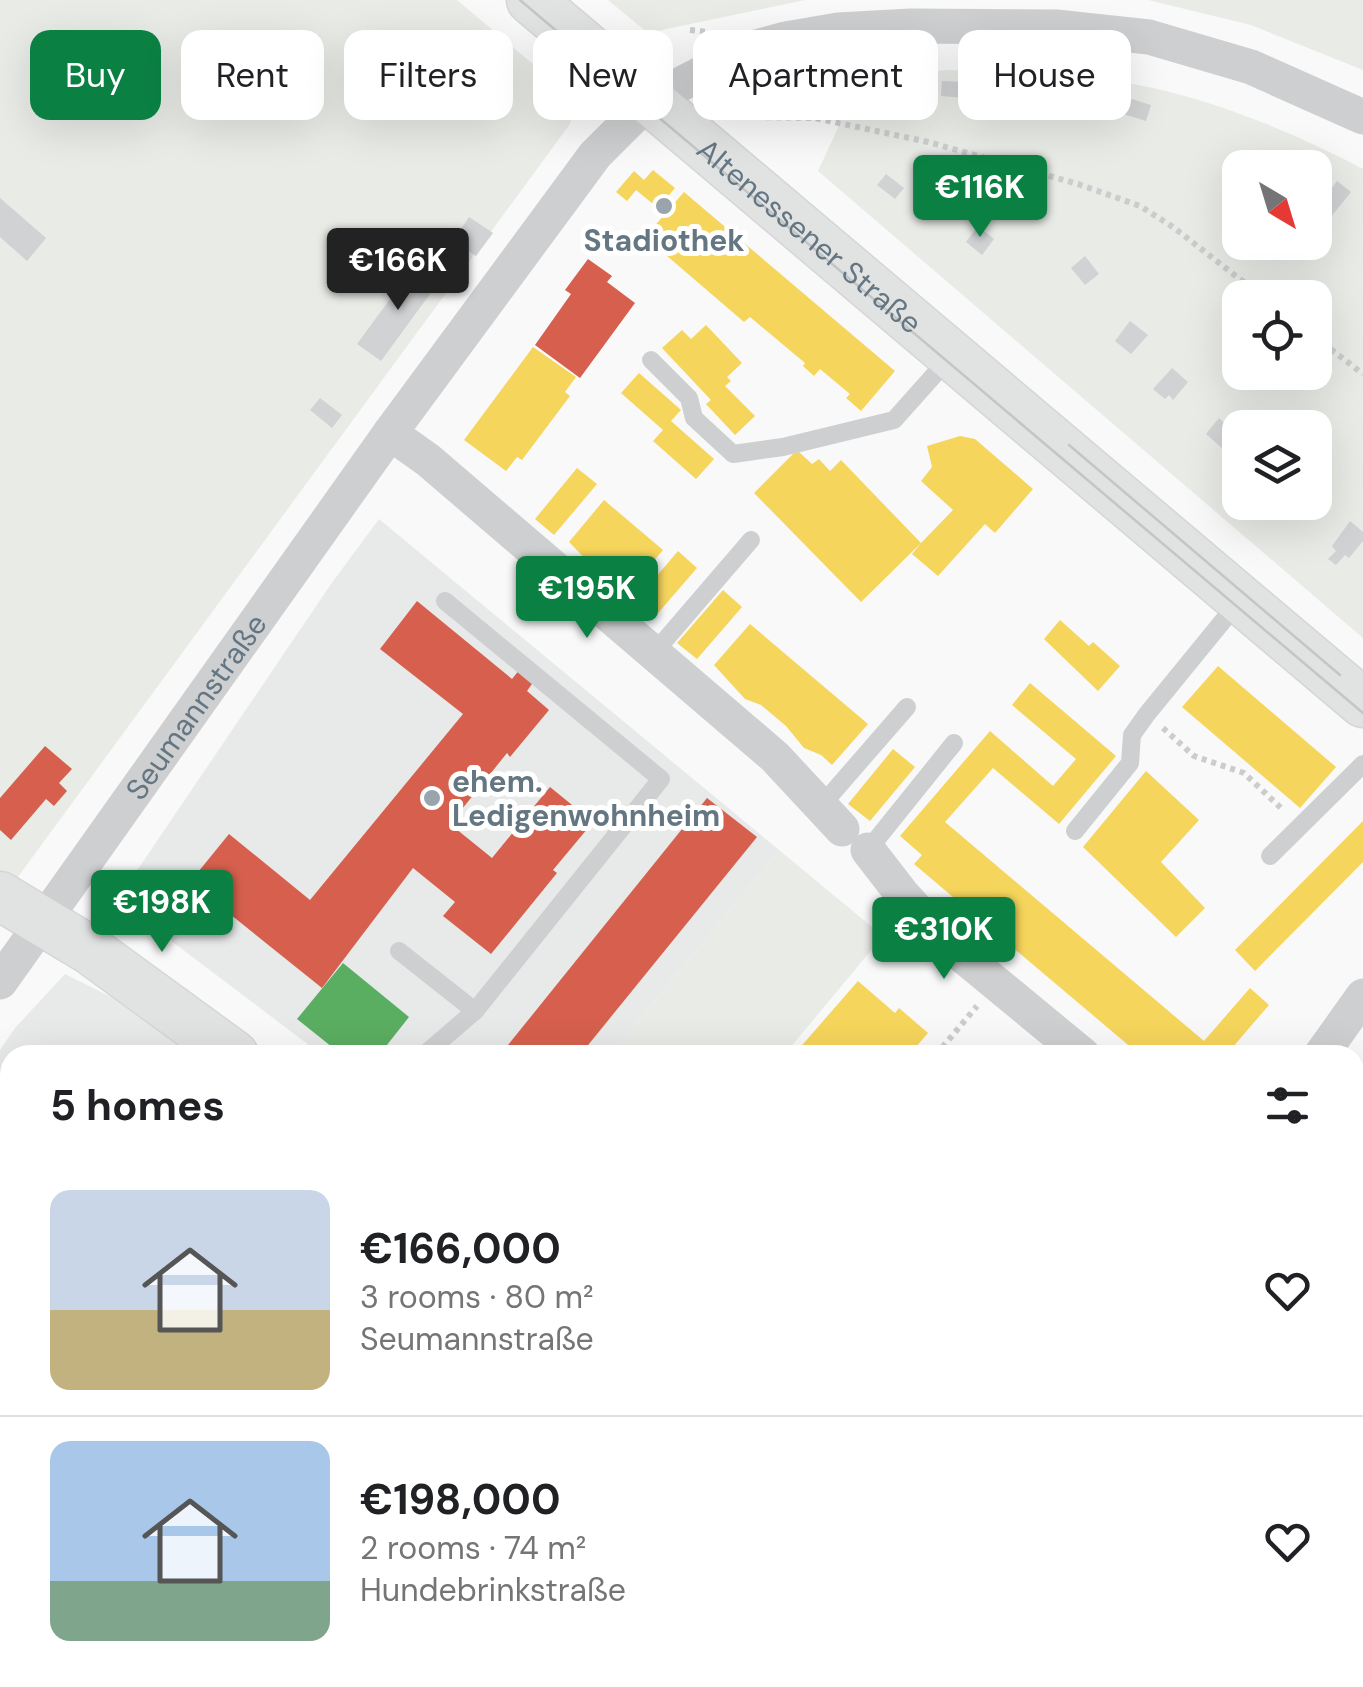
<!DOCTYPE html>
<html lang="en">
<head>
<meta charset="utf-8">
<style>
	body { margin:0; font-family:"DM Sans",sans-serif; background:#f6f6f6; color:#202124; height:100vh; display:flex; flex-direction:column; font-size:38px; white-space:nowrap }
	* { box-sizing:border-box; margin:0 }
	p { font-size:32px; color:#757577 }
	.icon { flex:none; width:55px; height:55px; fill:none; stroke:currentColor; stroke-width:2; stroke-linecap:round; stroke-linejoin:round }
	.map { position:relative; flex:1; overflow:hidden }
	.sheet { position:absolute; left:0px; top:1045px; width:1365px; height:642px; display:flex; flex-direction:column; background:#fff; border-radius:30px 30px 0 0; box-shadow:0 10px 40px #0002 }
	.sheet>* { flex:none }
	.top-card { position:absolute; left:30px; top:30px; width:1305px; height:90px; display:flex; gap:20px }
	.needle { width:65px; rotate:142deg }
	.fabs { position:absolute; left:1222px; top:150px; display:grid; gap:20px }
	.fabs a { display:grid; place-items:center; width:110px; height:110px; border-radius:20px; background:#fff; box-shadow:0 10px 40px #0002; font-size:50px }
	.price { position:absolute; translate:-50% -85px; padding:0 22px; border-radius:10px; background:#0b8043; color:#fff; font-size:32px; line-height:65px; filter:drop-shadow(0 2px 5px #0008) }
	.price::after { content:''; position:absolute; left:50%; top:60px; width:30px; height:22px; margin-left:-15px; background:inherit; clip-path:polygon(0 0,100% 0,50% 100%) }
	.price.selected { background:#222; color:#fff }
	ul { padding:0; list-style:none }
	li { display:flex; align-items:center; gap:30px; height:250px; padding:0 50px }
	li+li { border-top:2px solid #e0e0e0 }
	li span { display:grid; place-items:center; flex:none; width:280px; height:200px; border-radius:20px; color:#555 }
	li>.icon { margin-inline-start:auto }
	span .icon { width:120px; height:120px; fill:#fffc; stroke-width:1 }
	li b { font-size:42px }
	h2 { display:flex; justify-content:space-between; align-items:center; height:120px; padding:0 50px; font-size:42px }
	.tag { padding:0 35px; border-radius:20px; background:#fff; box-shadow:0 10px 40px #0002; font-size:35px; line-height:90px }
	.tag.selected { background:#0b8043; color:#fff }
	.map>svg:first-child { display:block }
	.built { fill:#e8e9e9 }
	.green { fill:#e8ebe6; fill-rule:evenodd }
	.homes { fill:#f6d55c }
	.shops { fill:#d6604d }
	.offices { fill:#9970ab }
	.public { fill:#5aae61 }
	.building { fill:#d0d2d3 }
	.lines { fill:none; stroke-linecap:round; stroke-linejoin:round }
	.secondary-casing { stroke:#d5d6d7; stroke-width:51 }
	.path { stroke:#cbcccd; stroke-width:6; stroke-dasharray:5 5; stroke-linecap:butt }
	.lane { stroke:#cecfd0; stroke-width:18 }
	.street { stroke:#cecfd0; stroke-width:35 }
	.secondary { stroke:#e1e2e2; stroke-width:48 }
	.tram { stroke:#c3c5c6; stroke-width:2.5 }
	.poi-dot { fill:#99a4ac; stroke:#fff; stroke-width:4 }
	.labels { text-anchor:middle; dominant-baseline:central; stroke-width:10; stroke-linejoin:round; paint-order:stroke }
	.street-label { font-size:30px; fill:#657683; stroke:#fff }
	.poi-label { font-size:30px; font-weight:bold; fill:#657683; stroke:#fff }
</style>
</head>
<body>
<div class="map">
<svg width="1363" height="1687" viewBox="0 0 1363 1687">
	<rect width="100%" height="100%" fill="#f9f9f9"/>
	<!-- built -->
	<g class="built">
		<path d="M379 519 779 850 610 1055H322L117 900 331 584Z"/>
		<path d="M65 974 147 1015 200 1055H10V1678H983L995 1687H0V1050L15 1028Z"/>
	</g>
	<!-- green -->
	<g class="green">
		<path d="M0 0H457L565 91 574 107 570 124 12 885 0 879Z"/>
		<path d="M608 0H805L648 33Z"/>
		<path d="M1148 0H1363V70L1251 25Z"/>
		<path d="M947 70C1021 72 1098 74 1170 92 1236 109 1302 137 1363 169V638L818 171 844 115 839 83ZM1240 168H1315V242H1240ZM1240 298H1315V372H1240ZM1240 428H1315V502H1240Z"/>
		<path d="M779 850 883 936 784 1055H610Z"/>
		<path d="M1363 1506V1687H1234L1223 1679 1355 1678V1516Z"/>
	</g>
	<!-- homes -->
	<g class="homes">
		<path d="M653 170 675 188 658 208 636 190 627 201 616 192 634 171 644 180Z"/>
		<path d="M684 192 895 371 861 411 846 398 850 394 820 369 814 376 803 366 805 363 750 317 744 322 645 237Z"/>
		<path d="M706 325 742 363 727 377 731 381 725 386 755 416 735 435 706 404 711 400 662 348 682 330 691 339Z"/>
		<path d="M533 347 576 377 565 392 570 396 522 460 517 457 506 471 464 440Z"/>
		<path d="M639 373 681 410 671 421 714 459 696 479 653 441 663 430 621 393Z"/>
		<path d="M960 436 975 439 1033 489 995 533 985 524 938 576 912 554 921 543 861 602 754 493 797 450 812 464 819 459 830 471 841 460 921 543 953 510 921 481 932 467 927 446Z"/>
		<path d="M577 468 597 484 554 535 535 519Z"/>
		<path d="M604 500 663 550 628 591 601 575 569 542Z"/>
		<path d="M678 551 697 568 652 620 633 604Z"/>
		<path d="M723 590 742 607 697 659 677 643Z"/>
		<path d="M1060 620 1089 646 1093 642 1120 666 1098 691 1044 639Z"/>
		<path d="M750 624 868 724 832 765 821 755 804 748 786 726 761 705 745 699 714 665Z"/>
		<path d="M1218 666 1336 767 1300 808 1182 707Z"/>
		<path d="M1030 683 1116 756 1059 824 993 768 945 822 1204 1041 1250 988 1269 1005 1226 1055H1201L1195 1050 1191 1055H1140L914 864 922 855 900 836 990 731 1053 786 1076 759 1012 705Z"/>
		<path d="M893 749 915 767 870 821 848 804Z"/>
		<path d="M1146 771 1199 820 1161 862 1205 908 1176 937 1083 847Z"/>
		<path d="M1363 821V862L1255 971 1235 950Z"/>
		<path d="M858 981 895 1013 899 1008 928 1033 909 1055H802L797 1051Z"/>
		<path d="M1355 1381 1363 1387V1455L1355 1465Z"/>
	</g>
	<!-- shops -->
	<g class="shops">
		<path d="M588 259 612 276 607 282 635 303 580 378 535 345 571 294 565 290Z"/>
		<path d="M417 601 512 679 520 669 534 681 527 691 549 710 510 757 507 753 450 824 492 858 519 825 511 819 519 809 526 816 550 787 593 822 553 870 557 873 491 954 443 916 455 902 413 868 322 988 190 882 229 834 310 900 463 714 380 649Z"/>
		<path d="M45 746 72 769 59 783 67 791 54 806 46 799 11 840 0 830V798Z"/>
		<path d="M707 798 757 837 580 1055H500Z"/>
		<path d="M0 1431 10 1439V1627L0 1619Z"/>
		<path d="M315 1678H450L462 1687H327Z"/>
		<path d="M714 1678H793L786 1687H726Z"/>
	</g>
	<!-- offices -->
	<path class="offices" d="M10 1191V1239L0 1233V1205Z"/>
	<!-- public -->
	<path class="public" d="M343 963 409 1017 379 1055H342L297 1019Z"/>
	<!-- building -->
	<g class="building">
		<path d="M942 81 965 82 964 98 941 96Z"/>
		<path d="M1063 87 1082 93 1078 105 1059 99Z"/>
		<path d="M1128 98 1151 105 1146 121 1123 114Z"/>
		<path d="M886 174 904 188 895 199 877 185Z"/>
		<path d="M1337 181 1351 192 1330 218 1317 208Z"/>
		<path d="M0 198 46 238 27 261 0 237Z"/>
		<path d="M469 217 493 233 476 256 453 241Z"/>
		<path d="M978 226 994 239 982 255 966 242Z"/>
		<path d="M1085 256 1099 274 1085 285 1071 268Z"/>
		<path d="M415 265 438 283 381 361 357 344Z"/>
		<path d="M1130 321 1148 335 1131 354 1115 341Z"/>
		<path d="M1172 368 1188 382 1173 400 1169 395 1165 399 1153 389Z"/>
		<path d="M320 398 342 415 332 428 310 410Z"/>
		<path d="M1219 418 1236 434 1223 449 1206 434Z"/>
		<path d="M1350 521 1363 532V541L1349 558 1345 555 1336 565 1328 559 1336 551 1332 546Z"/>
	</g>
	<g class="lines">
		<defs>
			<g id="secondary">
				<path id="s2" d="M531 0 1363 703"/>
				<path d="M0 896 90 950 234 1055"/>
				<path d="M1015 1678 1027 1687"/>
			</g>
		</defs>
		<!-- secondary casing -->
		<use href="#secondary" class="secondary-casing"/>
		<!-- path -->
		<g class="path">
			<path d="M690 30 708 32"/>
			<path d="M808 74 815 118"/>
			<path d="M756 117 815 118 928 142 1078 184 1140 206 1173 227 1264 298"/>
			<path d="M1315 337 1363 374"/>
			<path d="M1163 728 1194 756 1244 773 1282 809"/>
			<path d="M936 1055 977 1006"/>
			<path d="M1355 1500 1363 1490"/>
			<path d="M1189 1687 1197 1678"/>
		</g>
		<!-- lane -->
		<g class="lane">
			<path d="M651 360 689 398 694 418 733 454 783 447 894 420 952 355"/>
			<path d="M445 601 661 779 475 1011"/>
			<path d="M653 654 751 540"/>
			<path d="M821 806 907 707"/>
			<path d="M1075 831 1130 763 1132 735 1147 714 1240 600"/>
			<path d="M868 850 954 743"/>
			<path d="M1270 856 1363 764"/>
			<path d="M399 951 475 1011 424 1055"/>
			<path d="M0 1317 10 1312"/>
		</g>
		<!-- street -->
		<g class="street">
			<path d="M390 433 428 460 775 757 842 829"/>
			<path d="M868 850 902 894 946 942 1083 1055"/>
			<path id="s1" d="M0 982 390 433 595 155 650 100 749 49 786 39 838 30 911 26 1056 27 1149 37 1251 67 1363 117"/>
			<path d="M1321 1055 1363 996"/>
			<path d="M1355 1237 1363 1244"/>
			<path d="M217 1680 219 1678"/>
		</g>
		<!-- secondary -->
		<use href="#secondary" class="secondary"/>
		<!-- tram -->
		<g class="tram">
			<path d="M520 0 1363 713"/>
			<path d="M1069 445 1340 675"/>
		</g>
	</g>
	<!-- markers -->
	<g class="poi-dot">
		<circle cx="664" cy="206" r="10"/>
		<circle cx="432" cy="798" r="10"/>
	</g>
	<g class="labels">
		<!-- street labels -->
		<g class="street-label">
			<text stroke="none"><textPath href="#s2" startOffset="365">Altenessener Straße</textPath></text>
			<text stroke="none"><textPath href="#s1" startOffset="338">Seumannstraße</textPath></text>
		</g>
		<!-- poi labels -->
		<g class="poi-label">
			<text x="664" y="240">Stadiothek</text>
			<text x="452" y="781" text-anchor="start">ehem.<tspan x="452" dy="34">Ledigenwohnheim</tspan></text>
		</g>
	</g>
</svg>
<div class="fabs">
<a><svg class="needle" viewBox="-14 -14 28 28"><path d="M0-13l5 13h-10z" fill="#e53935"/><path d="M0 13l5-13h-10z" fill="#757577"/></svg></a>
<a><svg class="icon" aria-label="locate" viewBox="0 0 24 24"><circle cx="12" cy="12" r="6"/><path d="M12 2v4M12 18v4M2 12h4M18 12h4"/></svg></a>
<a><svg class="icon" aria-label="layers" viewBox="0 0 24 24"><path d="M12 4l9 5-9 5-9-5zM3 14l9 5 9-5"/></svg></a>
</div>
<b class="price" style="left:980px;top:240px">€116K</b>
<b class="price selected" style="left:398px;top:313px">€166K</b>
<b class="price" style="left:587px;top:641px">€195K</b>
<b class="price" style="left:162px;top:955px">€198K</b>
<b class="price" style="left:944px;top:982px">€310K</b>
<div class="top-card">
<a class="tag selected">Buy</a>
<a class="tag">Rent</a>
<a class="tag">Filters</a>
<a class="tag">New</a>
<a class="tag">Apartment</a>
<a class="tag">House</a>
</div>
<section class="sheet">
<h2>5 homes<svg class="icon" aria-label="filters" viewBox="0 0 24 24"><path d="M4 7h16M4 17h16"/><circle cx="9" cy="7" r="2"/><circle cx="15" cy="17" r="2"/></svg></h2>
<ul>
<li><span style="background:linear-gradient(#c9d6e8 60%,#c2b280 0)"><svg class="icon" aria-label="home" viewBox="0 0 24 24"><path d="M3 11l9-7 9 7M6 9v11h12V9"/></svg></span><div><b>€166,000</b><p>3 rooms · 80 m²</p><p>Seumannstraße</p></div><svg class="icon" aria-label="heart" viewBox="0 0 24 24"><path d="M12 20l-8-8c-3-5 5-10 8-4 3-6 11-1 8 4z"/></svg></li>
<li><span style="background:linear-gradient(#a9c7e8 70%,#7fa58c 0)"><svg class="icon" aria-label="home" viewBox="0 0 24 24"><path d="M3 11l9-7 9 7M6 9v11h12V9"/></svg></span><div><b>€198,000</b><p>2 rooms · 74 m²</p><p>Hundebrinkstraße</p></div><svg class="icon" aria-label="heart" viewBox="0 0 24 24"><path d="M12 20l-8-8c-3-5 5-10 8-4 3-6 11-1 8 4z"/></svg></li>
</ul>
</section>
</div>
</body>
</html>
